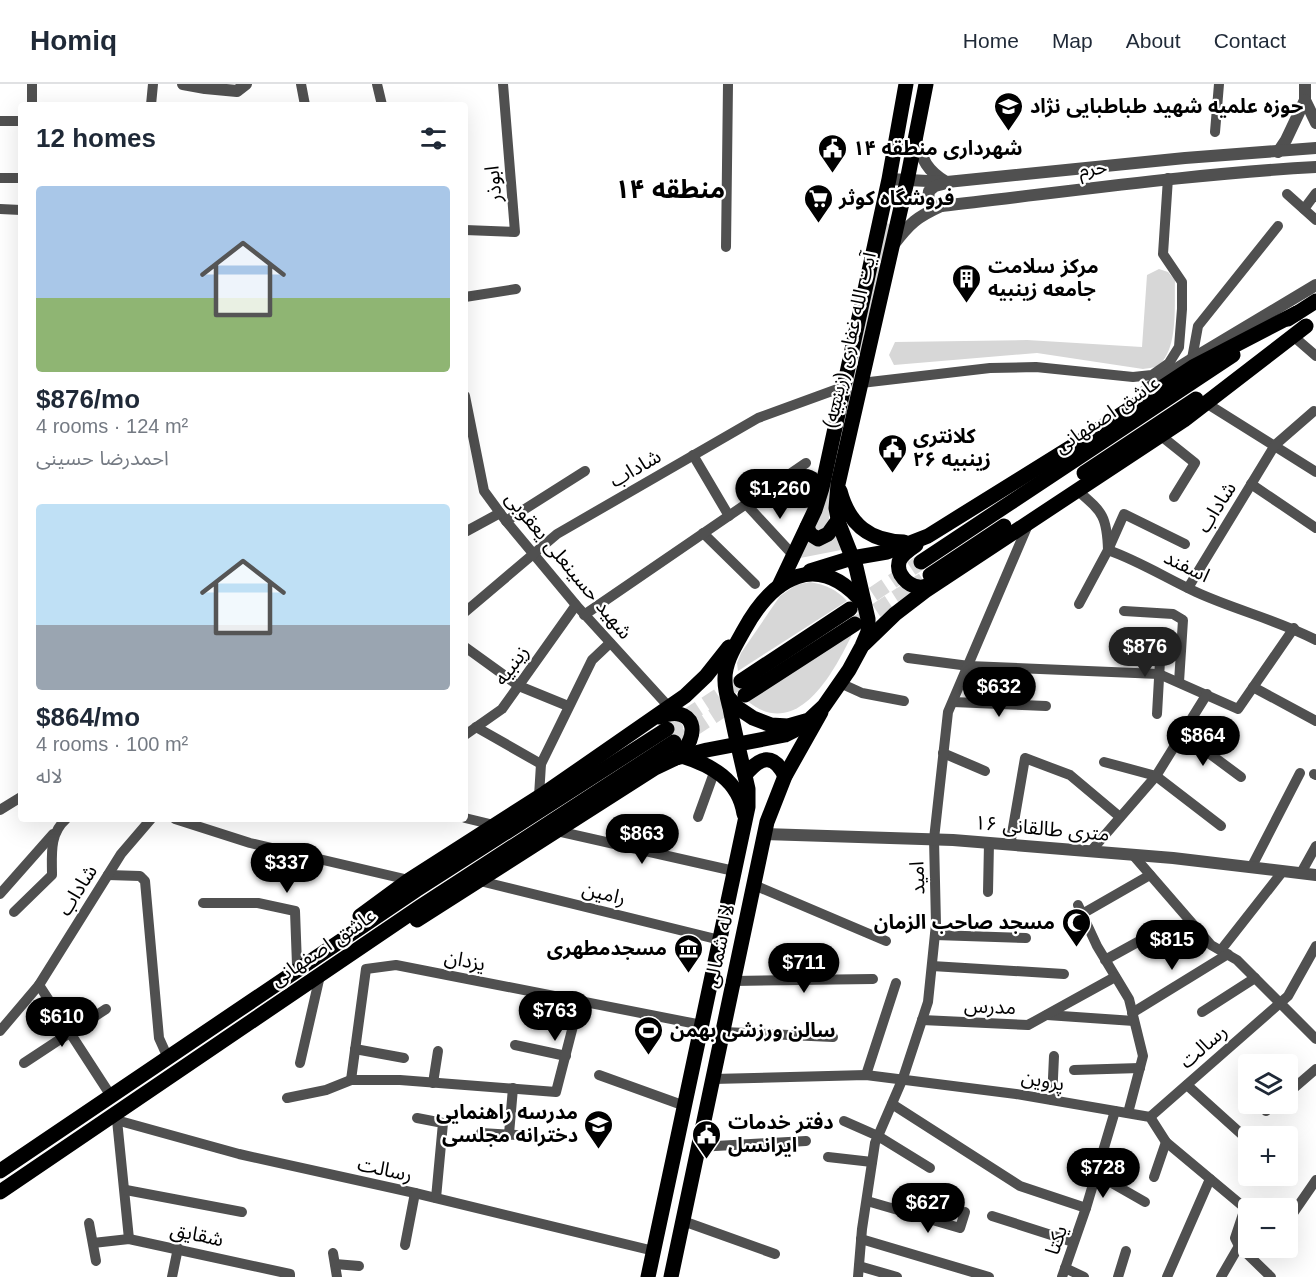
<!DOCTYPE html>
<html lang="en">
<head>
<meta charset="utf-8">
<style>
	body { margin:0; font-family:Helvetica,"Noto Sans Arabic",sans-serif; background:#f2f2f3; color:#1f2937; height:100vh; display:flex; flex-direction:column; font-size:22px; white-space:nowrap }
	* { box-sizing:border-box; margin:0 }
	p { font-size:20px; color:#747a83 }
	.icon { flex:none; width:33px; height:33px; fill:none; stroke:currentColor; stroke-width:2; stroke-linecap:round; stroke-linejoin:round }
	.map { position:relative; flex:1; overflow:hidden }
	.side { position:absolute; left:18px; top:18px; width:450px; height:720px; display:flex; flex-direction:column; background:#fff; border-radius:6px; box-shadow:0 6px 24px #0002 }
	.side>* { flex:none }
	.buttons { position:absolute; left:1238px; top:970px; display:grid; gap:12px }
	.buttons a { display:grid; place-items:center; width:60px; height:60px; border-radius:6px; background:#fff; box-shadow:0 6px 24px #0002; font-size:30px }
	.price { position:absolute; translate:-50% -51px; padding:0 14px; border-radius:21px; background:#000; color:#fff; font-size:20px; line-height:39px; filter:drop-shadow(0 2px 3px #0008) }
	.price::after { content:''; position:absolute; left:50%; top:36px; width:18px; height:14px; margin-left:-9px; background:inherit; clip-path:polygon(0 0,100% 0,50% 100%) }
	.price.on { background:#222; color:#fff }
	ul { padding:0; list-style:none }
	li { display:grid; align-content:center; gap:12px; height:318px; padding:0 18px }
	li span { display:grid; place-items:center; height:186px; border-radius:6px; color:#555 }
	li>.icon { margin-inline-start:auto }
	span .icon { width:108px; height:108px; fill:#fffc; stroke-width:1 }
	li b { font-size:26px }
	h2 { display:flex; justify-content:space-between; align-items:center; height:72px; padding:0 18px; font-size:26px }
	header { display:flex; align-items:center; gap:36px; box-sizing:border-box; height:84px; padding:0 30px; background:#fff; border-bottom:2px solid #e0e1e3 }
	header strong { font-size:28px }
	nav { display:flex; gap:33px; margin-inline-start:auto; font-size:21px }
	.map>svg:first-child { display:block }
	.green { fill:#d7d7d7 }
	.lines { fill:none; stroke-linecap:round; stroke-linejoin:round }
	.primary-tunnel { stroke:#d9d9d9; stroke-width:15; stroke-dasharray:15 8; stroke-linecap:butt }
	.minor { stroke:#505050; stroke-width:10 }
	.tertiary { stroke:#505050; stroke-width:12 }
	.primary { stroke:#000; stroke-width:15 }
	.labels { text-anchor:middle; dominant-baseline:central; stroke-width:4.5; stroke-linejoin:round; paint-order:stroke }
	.poi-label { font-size:20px; font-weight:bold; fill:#000; stroke:#fff; text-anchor:start }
	.street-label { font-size:20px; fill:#000; stroke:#fff }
	.district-label { font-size:26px; font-weight:bold; fill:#000; stroke:#fff }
</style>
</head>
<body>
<header>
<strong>Homiq</strong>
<nav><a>Home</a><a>Map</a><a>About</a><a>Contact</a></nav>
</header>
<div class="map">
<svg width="1316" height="1193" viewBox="0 0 1316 1193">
	<rect width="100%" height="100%" fill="#fff"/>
	<!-- green -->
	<g class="green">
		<path d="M886 138 890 141 829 423V438L818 449 812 445Z"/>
		<path d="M1159 185 1168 188 1175 196C1174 219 1179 268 1157 282 1154 284 1147 284 1143 285L1037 269 894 281 889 271 895 258 1027 256 1142 263 1147 191Z"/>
		<path d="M837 451 841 466 795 475 806 455Z"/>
		<path d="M810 498C826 501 836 505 847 517L738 587 737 579 741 569 780 512 796 501Z"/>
		<path d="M856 542C837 583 798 662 745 615Z"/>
	</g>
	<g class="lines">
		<!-- primary-tunnel -->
		<g class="primary-tunnel">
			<path d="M854 523 921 478"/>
			<path d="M857 539 923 496"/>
			<path d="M667 645 741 597"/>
			<path d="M674 658 739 615"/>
		</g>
		<!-- minor -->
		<g class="minor">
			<path d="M301 0 305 21"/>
			<path d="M377 0 382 21"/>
			<path d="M32 21V0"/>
			<path d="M151 21 153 0"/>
			<path d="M0 37H21"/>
			<path d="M1215 48 1219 0"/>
			<path d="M0 94H21"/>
			<path d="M1287 110 1316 136"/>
			<path d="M0 125 21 126"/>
			<path d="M1304 125 1316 109"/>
			<path d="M465 146 515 148 503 0"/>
			<path d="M726 163 728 0"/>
			<path d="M465 213 516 205"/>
			<path d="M1293 252 1316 272"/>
			<path d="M1192 275 1198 242 1278 142"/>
			<path d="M861 299 990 284 1036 283 1133 293 1152 291 1169 279 1179 263 1182 225V198L1163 170 1168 94"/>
			<path d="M465 312 484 407 506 437 576 521 669 623"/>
			<path d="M1206 319 1316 388"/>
			<path d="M1160 351 1195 379 1174 413"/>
			<path d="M693 371 729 432"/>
			<path d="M1251 400 1316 444"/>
			<path d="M1077 406C1102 428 1107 431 1108 466 1139 477 1166 494 1196 508 1235 526 1278 536 1316 556"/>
			<path d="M746 420 793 471"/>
			<path d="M506 437 585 387"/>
			<path d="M465 448 500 429"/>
			<path d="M703 449 755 500"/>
			<path d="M1188 504 1275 361 1314 327"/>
			<path d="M1079 520 1108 466 1124 430 1185 460"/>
			<path d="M1124 527 1173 530 1183 536 1179 598"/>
			<path d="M465 528 557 450 758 334 843 303"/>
			<path d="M584 531 806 379"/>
			<path d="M465 563 519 602 568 622"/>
			<path d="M908 574 969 582 1159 590 1238 625 1294 544"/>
			<path d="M840 599 862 609 904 617"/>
			<path d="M1253 603 1316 637"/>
			<path d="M953 618 1046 622"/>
			<path d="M1157 630 1161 559"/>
			<path d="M476 643 541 680"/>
			<path d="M1183 650 1241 693"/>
			<path d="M465 651 502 625 576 521"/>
			<path d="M943 669 985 687"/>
			<path d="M1104 678 1156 692 1221 742"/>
			<path d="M1314 690 1316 691"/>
			<path d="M539 712 541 680 592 576 610 559"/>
			<path d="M0 726 21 713"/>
			<path d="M698 733 715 686"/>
			<path d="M465 734 494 741"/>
			<path d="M175 735 250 759 409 796"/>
			<path d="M557 747 734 787"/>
			<path d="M1010 761 1025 674 1070 691 1120 733"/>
			<path d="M1091 767 1156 692 1207 610"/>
			<path d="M1133 771 1211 861 1237 876 1316 955"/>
			<path d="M1251 784 1300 689"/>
			<path d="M1301 789 1316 762"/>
			<path d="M108 791 140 792 145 797 159 954 168 974"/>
			<path d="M480 797 720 856"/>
			<path d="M754 801 886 857"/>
			<path d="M988 808 989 759"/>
			<path d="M0 810 53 750"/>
			<path d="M203 819H258L295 827 297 881"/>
			<path d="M1078 821 1097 862 1129 915 1143 972 1128 1029"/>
			<path d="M14 828 52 791C52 771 49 750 66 735"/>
			<path d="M1082 830 1150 791"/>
			<path d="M935 851 1026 854"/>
			<path d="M1221 866 1283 787"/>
			<path d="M1105 876 1145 854"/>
			<path d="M932 882 1064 890"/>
			<path d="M733 897 873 895"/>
			<path d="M39 901 111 1012"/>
			<path d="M1202 928 1255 894"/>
			<path d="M1132 929 1228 870"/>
			<path d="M1047 931 1134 937"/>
			<path d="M922 936 1028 941 1115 893"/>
			<path d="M0 947 39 901 121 770 151 735"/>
			<path d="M723 948 833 953"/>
			<path d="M515 961 566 972"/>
			<path d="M355 965 404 974"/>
			<path d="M24 979 106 925"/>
			<path d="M300 979 319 896"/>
			<path d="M1074 986 1140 984"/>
			<path d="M599 991 685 1022"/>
			<path d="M866 991 896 899"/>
			<path d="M713 995 866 991 1016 1010 1150 1033 1166 1058 1245 1124 1235 1154 1239 1162 1271 1193"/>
			<path d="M351 996 366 885 396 881 702 941"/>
			<path d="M433 999 438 967"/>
			<path d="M1187 1001 1248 1056"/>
			<path d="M1287 1010 1316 985"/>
			<path d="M287 1014 326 1006 351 996H400L556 1008 580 915"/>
			<path d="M1052 1016 1054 972"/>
			<path d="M892 1020 1020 1102 1086 1124"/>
			<path d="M1266 1027 1274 1020"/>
			<path d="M1150 1033 1288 912 1316 862"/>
			<path d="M109 1034 239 1070 415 1109 654 1167"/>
			<path d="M417 1034 443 1039 436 1114"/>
			<path d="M117 1036 129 1155"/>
			<path d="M844 1037 878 1052 930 1084"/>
			<path d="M481 1049 534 1052"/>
			<path d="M509 1050 513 1004"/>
			<path d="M698 1063 806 1057"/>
			<path d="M828 1073 872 1078"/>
			<path d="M1096 1090 1145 1118"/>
			<path d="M1154 1093 1166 1058"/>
			<path d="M126 1106 242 1128"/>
			<path d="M867 1117 960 1144 965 1128"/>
			<path d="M992 1132 1073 1158"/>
			<path d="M683 1137 775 1170"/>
			<path d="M1287 1138 1316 1096"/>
			<path d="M89 1139 96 1177"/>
			<path d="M861 1155 989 1193"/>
			<path d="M93 1159 129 1155 290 1190V1193"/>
			<path d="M1287 1159 1292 1164"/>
			<path d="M405 1161 415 1109"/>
			<path d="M333 1169 337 1193"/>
			<path d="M335 1180 359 1182"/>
			<path d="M859 1182 897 1193"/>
			<path d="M1065 1184 1084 1193"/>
			<path d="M172 1193 178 1164"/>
			<path d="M858 1193 862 1145 875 1059 903 994 928 918 936 840 934 755 948 628 1030 436"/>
			<path d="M1062 1193 1086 1124 1115 1027"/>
			<path d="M1118 1193 1126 1167"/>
			<path d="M1167 1193 1210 1095"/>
			<path d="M1221 1193 1239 1162"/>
		</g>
		<!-- tertiary -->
		<g class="tertiary">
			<path d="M183 0 205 4 237 7 246 0"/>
			<path d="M1305 0V16L1316 39"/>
			<path d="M916 55C923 76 926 86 946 98"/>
			<path d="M1278 68 1286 56 1305 16"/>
			<path d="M889 95 947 98 1185 74 1316 64"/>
			<path d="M941 122 931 121 928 115 929 107 935 102 943 100"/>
			<path d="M894 160C910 139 917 133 941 122 1066 108 1190 90 1316 83"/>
			<path d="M1144 308 1160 295 1192 275 1316 201"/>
			<path d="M764 750 953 756 1173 774 1316 791"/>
		</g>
		<!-- primary -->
		<g class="primary">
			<path d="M1288 235 1316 217"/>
			<path d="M1084 389 1196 315"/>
			<path d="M840 407C849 441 870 457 904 458"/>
			<path d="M807 443 810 450 818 455 828 450 838 436"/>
			<path d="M916 461C910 465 901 471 899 478 896 490 908 502 919 503 923 504 929 501 933 500"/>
			<path d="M921 478 1233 271"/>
			<path d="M810 487 852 474 887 468 928 452 1079 358 1193 283 1297 229"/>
			<path d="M930 491 1004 442"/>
			<path d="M779 502 815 426 822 404 889 95 906 0"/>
			<path d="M864 560 895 530 925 507 1184 336 1306 242"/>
			<path d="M741 597 850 525"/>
			<path d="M745 611 855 540"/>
			<path d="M728 613 738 624 753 634 771 641 788 642 809 636 824 622 849 586 862 562 868 548V535L856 483 839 440 836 424 838 400 907 97 926 0"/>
			<path d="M659 633C695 619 703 652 676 674"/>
			<path d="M682 672C711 681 739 696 744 730"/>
			<path d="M745 691C760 673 773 668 785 692"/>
			<path d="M360 832 409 796 545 709 685 612 706 592 729 563"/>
			<path d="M417 836 655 684 676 674 707 666 785 651 801 643"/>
			<path d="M0 1087 416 806 667 645"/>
			<path d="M0 1108 420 823 674 658"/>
			<path d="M648 1193 748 723V705C742 678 735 651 730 624 728 616 725 606 725 597 724 579 735 562 744 546 773 493 818 465 864 520"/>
			<path d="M671 1193 767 738 785 692 821 628"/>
		</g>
	</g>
	<!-- icons -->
	<defs>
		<symbol id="school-pin" viewBox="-11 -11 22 30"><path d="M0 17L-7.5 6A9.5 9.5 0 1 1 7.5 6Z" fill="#000" stroke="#fff"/><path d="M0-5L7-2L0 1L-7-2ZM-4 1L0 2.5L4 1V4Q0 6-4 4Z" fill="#fff"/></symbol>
		<symbol id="civic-pin" viewBox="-11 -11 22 30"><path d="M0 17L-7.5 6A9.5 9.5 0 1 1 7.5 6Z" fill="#000" stroke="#fff"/><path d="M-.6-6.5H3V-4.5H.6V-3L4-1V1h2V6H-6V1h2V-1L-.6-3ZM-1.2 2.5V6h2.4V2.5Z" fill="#fff"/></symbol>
		<symbol id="supermarket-pin" viewBox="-11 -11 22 30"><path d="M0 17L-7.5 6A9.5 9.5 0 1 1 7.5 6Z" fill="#000" stroke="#fff"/><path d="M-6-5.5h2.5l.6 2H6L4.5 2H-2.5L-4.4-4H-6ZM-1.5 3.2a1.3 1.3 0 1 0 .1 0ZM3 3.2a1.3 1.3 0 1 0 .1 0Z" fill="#fff"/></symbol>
		<symbol id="building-pin" viewBox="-11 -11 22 30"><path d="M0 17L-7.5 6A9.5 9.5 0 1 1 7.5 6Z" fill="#000" stroke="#fff"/><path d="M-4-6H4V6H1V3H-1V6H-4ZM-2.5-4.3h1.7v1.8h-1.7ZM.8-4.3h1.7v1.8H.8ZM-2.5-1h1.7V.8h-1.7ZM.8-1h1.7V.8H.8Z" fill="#fff"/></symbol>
		<symbol id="mosque-pin" viewBox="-11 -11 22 30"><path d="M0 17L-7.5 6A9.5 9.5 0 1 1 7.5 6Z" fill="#000" stroke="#fff"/><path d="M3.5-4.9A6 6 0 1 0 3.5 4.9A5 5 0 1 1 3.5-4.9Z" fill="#fff"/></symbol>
		<symbol id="museum-pin" viewBox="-11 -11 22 30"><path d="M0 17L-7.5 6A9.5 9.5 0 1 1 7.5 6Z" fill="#000" stroke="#fff"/><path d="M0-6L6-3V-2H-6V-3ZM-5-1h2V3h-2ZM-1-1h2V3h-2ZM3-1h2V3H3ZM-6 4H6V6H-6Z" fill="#fff"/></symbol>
		<symbol id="stadium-pin" viewBox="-11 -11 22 30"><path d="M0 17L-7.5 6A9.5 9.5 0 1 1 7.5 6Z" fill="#000" stroke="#fff"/><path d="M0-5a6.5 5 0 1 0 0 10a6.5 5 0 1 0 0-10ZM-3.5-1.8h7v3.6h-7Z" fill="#fff"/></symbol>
	</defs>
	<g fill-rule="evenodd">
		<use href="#school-pin" x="992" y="6" width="33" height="45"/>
		<use href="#civic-pin" x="816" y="48" width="33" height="45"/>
		<use href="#supermarket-pin" x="802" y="98" width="33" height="45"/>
		<use href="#building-pin" x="950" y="178" width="33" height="45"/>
		<use href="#civic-pin" x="876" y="348" width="33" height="45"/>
		<use href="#mosque-pin" x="1060" y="822" width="33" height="45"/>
		<use href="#museum-pin" x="672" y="848" width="33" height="45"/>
		<use href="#stadium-pin" x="632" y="930" width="33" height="45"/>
		<use href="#school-pin" x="582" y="1024" width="33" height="45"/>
		<use href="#civic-pin" x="690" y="1034" width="33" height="45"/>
	</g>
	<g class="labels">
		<!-- poi labels -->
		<g class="poi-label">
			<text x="1030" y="22">حوزه علمیه شهید طباطبایی نژاد</text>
			<text x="853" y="64">شهرداری منطقه ۱۴</text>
			<text x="839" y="114">فروشگاه کوثر</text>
			<text x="988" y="182">مرکز سلامت<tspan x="988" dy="23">جامعه زینبیه</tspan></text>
			<text x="913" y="352">کلانتری<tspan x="913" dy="23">۲۶ زینبیه</tspan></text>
			<text x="1055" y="838" text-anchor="end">مسجد صاحب الزمان</text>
			<text x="667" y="864" text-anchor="end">مسجدمطهری</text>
			<text x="670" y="946">سالن ورزشی بهمن</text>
			<text x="578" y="1028" text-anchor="end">مدرسه راهنمایی<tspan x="578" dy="23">دخترانه مجلسی</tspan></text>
			<text x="728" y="1038">دفتر خدمات<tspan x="728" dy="23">ایرانسل</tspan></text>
		</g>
		<!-- street labels -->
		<g class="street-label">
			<text transform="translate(1093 84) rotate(-7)">حرم</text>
			<text transform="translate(493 100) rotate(-95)">ابوذر</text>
			<text transform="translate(849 256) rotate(-77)">آیت الله غفاری (زینبیه)</text>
			<text transform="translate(1107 330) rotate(-34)">عاشق اصفهانی</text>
			<text transform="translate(635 384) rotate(-30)">شاداب</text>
			<text transform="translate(1216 423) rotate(-58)">شاداب</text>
			<text transform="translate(569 481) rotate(50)">شهید حسینعلی یعقوبی</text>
			<text transform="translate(1187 482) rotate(26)">اسفند</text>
			<text transform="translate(511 581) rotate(-54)">زینبیه</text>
			<text transform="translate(1042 744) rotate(5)">۱۶ متری طالقانی</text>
			<text transform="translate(917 794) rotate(-92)">امید</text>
			<text transform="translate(77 806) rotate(-58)">شاداب</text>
			<text transform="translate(604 809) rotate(14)">رامین</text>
			<text transform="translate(719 862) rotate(-78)">لاله شمالی</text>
			<text transform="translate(323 863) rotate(-34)">عاشق اصفهانی</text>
			<text transform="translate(465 876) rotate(11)">یزدان</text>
			<text transform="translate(990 922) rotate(3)">مدرس</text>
			<text transform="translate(1203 962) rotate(-41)">رسالت</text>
			<text transform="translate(1043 996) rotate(10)">پروین</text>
			<text transform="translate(385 1085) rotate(12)">رسالت</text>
			<text transform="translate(197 1150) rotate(12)">شقایق</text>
			<text transform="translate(1056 1156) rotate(-71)">یکتا</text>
		</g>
		<!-- district labels -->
		<g class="district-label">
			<text x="670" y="105">منطقه ۱۴</text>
		</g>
	</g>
</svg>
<div class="buttons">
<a><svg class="icon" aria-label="layers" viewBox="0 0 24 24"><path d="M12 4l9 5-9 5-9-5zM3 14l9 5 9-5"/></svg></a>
<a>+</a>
<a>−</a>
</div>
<b class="price" style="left:780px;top:436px">$1,260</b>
<b class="price on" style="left:1145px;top:594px">$876</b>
<b class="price" style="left:999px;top:634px">$632</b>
<b class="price" style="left:1203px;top:683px">$864</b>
<b class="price" style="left:642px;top:781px">$863</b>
<b class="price" style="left:287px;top:810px">$337</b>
<b class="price" style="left:1172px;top:887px">$815</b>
<b class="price" style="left:804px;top:910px">$711</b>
<b class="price" style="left:555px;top:958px">$763</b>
<b class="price" style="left:62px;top:964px">$610</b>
<b class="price" style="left:1103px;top:1115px">$728</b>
<b class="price" style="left:928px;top:1150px">$627</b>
<section class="side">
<h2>12 homes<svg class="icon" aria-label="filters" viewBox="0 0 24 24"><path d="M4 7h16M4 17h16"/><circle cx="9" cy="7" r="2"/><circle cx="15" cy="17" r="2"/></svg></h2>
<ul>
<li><span style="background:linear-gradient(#a9c7e8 60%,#8fb573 0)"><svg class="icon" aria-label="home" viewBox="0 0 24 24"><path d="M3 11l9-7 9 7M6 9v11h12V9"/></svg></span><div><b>$876/mo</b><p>4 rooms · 124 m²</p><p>احمدرضا حسینی</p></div></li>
<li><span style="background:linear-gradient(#bfe0f5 65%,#9aa5b1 0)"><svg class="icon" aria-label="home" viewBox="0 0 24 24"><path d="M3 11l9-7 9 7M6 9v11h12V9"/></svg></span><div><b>$864/mo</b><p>4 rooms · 100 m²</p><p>لاله</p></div></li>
</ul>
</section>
</div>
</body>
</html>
